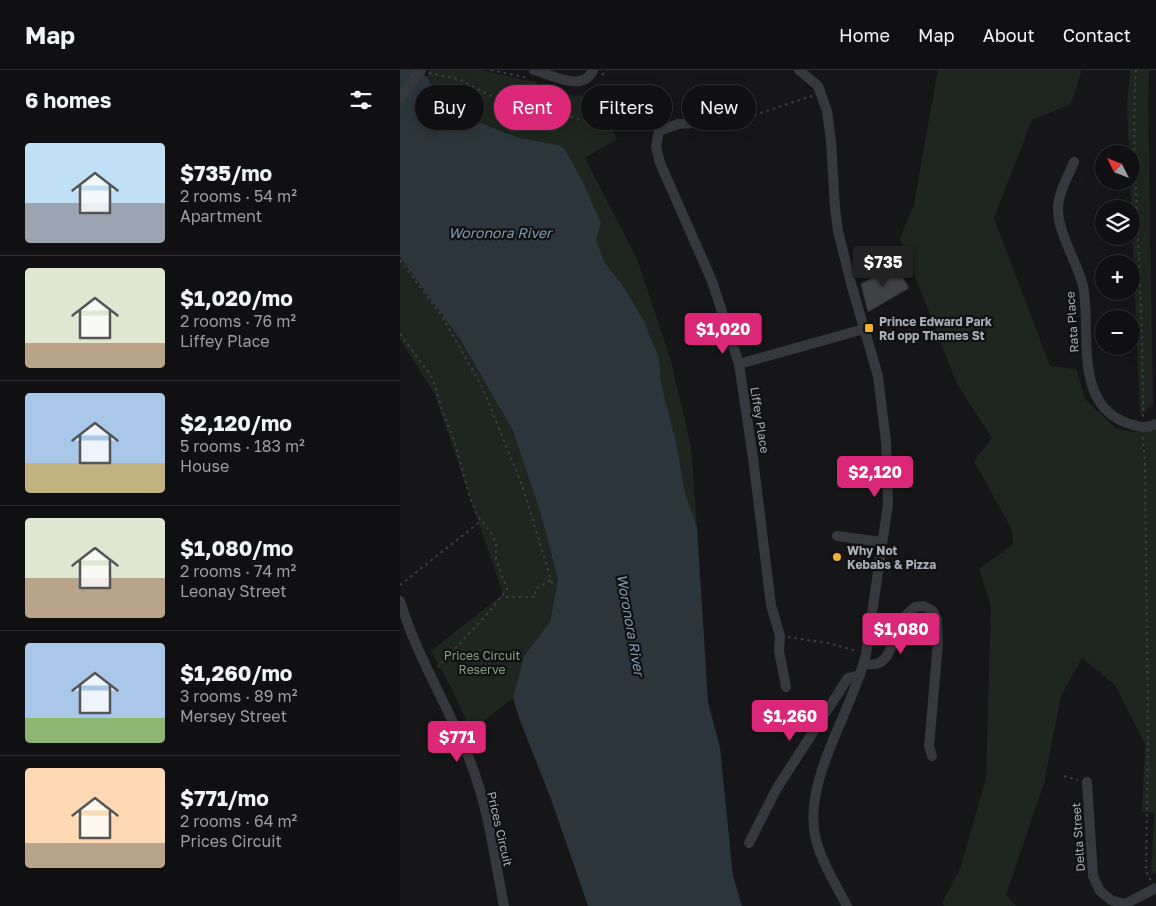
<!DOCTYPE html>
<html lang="en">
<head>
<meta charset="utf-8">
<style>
	body { margin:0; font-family:"Golos Text",sans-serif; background:#19191b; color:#f1f3f6; height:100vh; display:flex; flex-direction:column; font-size:19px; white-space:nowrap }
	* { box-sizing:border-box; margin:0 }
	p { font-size:16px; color:#9c9d9f }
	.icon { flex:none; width:28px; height:28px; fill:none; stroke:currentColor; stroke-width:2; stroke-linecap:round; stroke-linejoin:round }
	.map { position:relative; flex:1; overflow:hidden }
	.side { display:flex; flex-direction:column; background:#101012; width:400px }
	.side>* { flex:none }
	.guide { position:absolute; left:15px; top:15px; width:475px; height:45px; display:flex; gap:10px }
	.needle { width:32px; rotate:312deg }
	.fabs { position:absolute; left:695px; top:75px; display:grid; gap:10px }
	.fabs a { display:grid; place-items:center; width:45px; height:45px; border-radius:50%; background:#101012; box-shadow:0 2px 12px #0003,0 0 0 1px #303032; font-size:25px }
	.price { position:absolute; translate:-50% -42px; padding:0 11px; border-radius:5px; background:#db2777; color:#fff; font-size:16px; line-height:32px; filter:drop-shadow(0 1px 2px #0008) }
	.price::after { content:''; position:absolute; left:50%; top:30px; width:15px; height:11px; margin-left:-8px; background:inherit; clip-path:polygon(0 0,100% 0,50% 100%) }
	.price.on { background:#222; color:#fff }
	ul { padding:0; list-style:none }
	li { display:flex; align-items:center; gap:15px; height:125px; padding:0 25px }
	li+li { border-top:1px solid #303032 }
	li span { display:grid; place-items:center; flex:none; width:140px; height:100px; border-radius:5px; color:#555 }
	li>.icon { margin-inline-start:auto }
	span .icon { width:60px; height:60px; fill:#fffc; stroke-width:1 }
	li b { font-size:21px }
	h2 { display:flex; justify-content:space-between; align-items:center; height:60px; padding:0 25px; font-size:21px }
	.chip { padding:0 18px; border-radius:22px; background:#101012; box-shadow:0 2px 12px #0003,0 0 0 1px #303032; font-size:18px; line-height:45px }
	.chip.on { background:#db2777; color:#fff }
	header { display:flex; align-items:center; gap:30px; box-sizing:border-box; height:70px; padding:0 25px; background:#101012; border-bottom:1px solid #303032 }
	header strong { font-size:24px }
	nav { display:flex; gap:28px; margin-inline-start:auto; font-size:18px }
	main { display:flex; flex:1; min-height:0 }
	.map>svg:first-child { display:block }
	.green { fill:#1e261f }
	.water { fill:#2c353c }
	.building { fill:#404145; stroke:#303034 }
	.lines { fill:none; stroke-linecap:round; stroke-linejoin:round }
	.path { stroke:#3d3f44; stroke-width:2; stroke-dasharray:2.5 4; stroke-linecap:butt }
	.minor { stroke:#37383d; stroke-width:10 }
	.poi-dot { fill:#f2b134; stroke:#111113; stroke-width:2 }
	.labels { text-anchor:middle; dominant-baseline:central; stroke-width:4.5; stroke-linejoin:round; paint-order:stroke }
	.poi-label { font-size:12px; font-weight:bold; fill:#a8adb8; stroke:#111113; text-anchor:start }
	.street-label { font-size:12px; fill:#a8adb8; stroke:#111113 }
	.park-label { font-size:12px; fill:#7fa381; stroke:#111113 }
	.water-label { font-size:14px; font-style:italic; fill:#7f9bb3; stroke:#111113 }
</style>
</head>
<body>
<header>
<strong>Map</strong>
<nav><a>Home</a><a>Map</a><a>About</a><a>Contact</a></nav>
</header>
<main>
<section class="side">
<h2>6 homes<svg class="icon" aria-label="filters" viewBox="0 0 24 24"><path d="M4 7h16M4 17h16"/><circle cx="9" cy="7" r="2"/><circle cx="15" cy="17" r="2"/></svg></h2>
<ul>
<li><span style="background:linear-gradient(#bfe0f5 60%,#9aa5b1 0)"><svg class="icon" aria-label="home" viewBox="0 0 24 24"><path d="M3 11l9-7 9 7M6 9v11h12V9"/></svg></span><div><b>$735/mo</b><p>2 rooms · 54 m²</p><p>Apartment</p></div></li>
<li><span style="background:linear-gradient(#dfe7d0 75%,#b9a48a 0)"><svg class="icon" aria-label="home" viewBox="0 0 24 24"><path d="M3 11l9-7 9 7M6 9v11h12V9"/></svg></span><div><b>$1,020/mo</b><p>2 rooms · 76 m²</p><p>Liffey Place</p></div></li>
<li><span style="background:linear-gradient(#a9c7e8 70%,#c2b280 0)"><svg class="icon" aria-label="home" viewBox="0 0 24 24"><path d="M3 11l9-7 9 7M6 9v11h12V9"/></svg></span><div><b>$2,120/mo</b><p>5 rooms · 183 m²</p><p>House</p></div></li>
<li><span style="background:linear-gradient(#dfe7d0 60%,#b9a48a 0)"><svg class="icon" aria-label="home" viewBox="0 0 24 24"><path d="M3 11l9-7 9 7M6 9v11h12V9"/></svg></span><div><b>$1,080/mo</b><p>2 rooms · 74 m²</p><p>Leonay Street</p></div></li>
<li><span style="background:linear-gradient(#a9c7e8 75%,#8fb573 0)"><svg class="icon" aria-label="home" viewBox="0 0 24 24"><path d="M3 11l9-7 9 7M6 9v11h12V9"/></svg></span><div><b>$1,260/mo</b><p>3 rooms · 89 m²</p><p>Mersey Street</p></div></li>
<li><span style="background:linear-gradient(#ffd9b3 75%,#b9a48a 0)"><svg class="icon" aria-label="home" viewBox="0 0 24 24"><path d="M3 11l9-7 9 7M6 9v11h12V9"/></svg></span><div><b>$771/mo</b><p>2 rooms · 64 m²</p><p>Prices Circuit</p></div></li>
</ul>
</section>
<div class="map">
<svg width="756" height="836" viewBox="0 0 756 836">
	<rect width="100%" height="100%" fill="#161618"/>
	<!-- green -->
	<g class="green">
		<path d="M32 0H80L136 12 153 20 174 26 216 22 222 55 212 60 217 69 185 88 237 189 271 291 291 377 297 457 285 423 277 376 261 313 259 288 243 249 221 213 205 193 196 169 201 153 183 112 165 79 158 75 120 68 82 53 77 54 35 23 27 7 29 1Z"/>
		<path d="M538 0H681L680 7 671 34 632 50 594 148 650 296 676 299 685 329 717 359 734 362 756 360V801L751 805 754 743 742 742 745 674 715 615 682 588 661 626 644 713 606 825 616 836H544L542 833 560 799 586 708 591 536 579 499 613 474 611 458 574 391 592 368 557 314 500 168 514 134Z"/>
		<path d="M730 0H749L748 32 753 334 740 346 730 111 731 84H729L727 33Z"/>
		<path d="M0 187 60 269 113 361 140 441 158 509 150 552 124 586 113 628 71 661 52 619 31 581 103 524 35 325 0 269Z"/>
	</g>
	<!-- water -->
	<path class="water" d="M0 0H18L27 7 35 23 77 54 81 53 120 68 158 75 165 79 183 112 201 153 196 169 205 193 221 213 243 249 259 288 261 313 277 376 285 423 297 457 308 632 320 678 333 806 342 836H188L151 729 119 648 113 628 124 586 150 552 158 509 140 441 113 361 60 269 0 187Z"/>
	<!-- building -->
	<path class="building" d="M495 195 509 218 468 242 461 214Z"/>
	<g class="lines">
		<!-- path -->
		<g class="path">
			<path d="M91 0 128 8"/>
			<path d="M736 0C732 56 736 112 738 168 741 228 743 288 743 347"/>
			<path d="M29 3 59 9 87 24 115 35 189 51 210 47 223 48 251 58"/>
			<path d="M202 5 207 0"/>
			<path d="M348 47 412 26"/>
			<path d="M0 190 42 246 83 319 122 415 152 513 151 510 135 519V527H102"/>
			<path d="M0 264 31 306 36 318 41 337 55 373 70 428 77 445 92 464 96 473V489L107 519 90 541 38 597"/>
			<path d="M743 367 745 395 748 666 746 801 751 811"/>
			<path d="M0 515 81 451"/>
			<path d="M388 567 428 573 457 581"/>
			<path d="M664 706 678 710"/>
		</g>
		<!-- minor -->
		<g class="minor">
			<path d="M134 0C151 5 184 23 193 0"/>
			<path d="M399 0 418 16 427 41 431 71 435 138 438 161 452 217 478 306 486 372 488 434 466 584C453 641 401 711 416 770 422 793 436 815 447 836"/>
			<path d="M0 28 21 0"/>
			<path d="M339 50 278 54 259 61 256 77 260 93 312 211 339 294 353 388 371 535 380 566 379 581 386 617"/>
			<path d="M674 92C668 107 658 123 658 139 658 164 677 191 683 216 692 259 672 334 727 353 738 356 745 360 756 354"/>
			<path d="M339 294 464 259"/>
			<path d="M437 466 482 472"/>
			<path d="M0 531C18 590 52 642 73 699 89 742 95 791 104 836"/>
			<path d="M464 594C475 595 480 595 487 586L506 545 515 537 524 536 533 541 537 550 538 572 530 666 529 676 532 686"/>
			<path d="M687 712 693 806 700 821 711 830 725 834 756 818"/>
			<path d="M349 773 377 718 448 608 460 605"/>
		</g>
	</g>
	<!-- markers -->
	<g class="poi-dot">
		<rect x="464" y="253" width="10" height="10" rx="2.5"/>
		<circle cx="437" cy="487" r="5"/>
	</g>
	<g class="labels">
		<!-- poi labels -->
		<g class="poi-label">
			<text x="479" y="251">Prince Edward Park<tspan x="479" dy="14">Rd opp Thames St</tspan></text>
			<text x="447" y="480">Why Not<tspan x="447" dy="14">Kebabs &amp; Pizza</tspan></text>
		</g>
		<!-- street labels -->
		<g class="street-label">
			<text transform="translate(672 252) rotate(-94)">Rata Place</text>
			<text transform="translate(360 350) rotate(81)">Liffey Place</text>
			<text transform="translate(100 759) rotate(77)">Prices Circuit</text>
			<text transform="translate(678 767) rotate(-94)">Delta Street</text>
		</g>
		<!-- park labels -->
		<g class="park-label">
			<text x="82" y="585">Prices Circuit<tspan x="82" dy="14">Reserve</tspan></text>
		</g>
		<!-- water labels -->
		<g class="water-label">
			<text x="100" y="162">Woronora River</text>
			<text transform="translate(231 555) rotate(80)">Woronora River</text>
		</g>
	</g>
</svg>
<div class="fabs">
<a><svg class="needle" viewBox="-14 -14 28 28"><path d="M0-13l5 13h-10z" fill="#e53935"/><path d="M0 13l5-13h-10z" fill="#9c9d9f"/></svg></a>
<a><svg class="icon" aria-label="layers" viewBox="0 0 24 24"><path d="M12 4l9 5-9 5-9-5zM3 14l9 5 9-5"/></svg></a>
<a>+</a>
<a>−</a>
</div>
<b class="price on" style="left:483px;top:218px">$735</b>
<b class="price" style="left:323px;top:285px">$1,020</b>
<b class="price" style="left:475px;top:428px">$2,120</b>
<b class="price" style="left:501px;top:585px">$1,080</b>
<b class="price" style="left:390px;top:672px">$1,260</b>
<b class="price" style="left:57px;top:693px">$771</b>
<div class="guide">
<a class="chip">Buy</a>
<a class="chip on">Rent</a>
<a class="chip">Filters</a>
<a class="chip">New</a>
</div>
</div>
</main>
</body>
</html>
